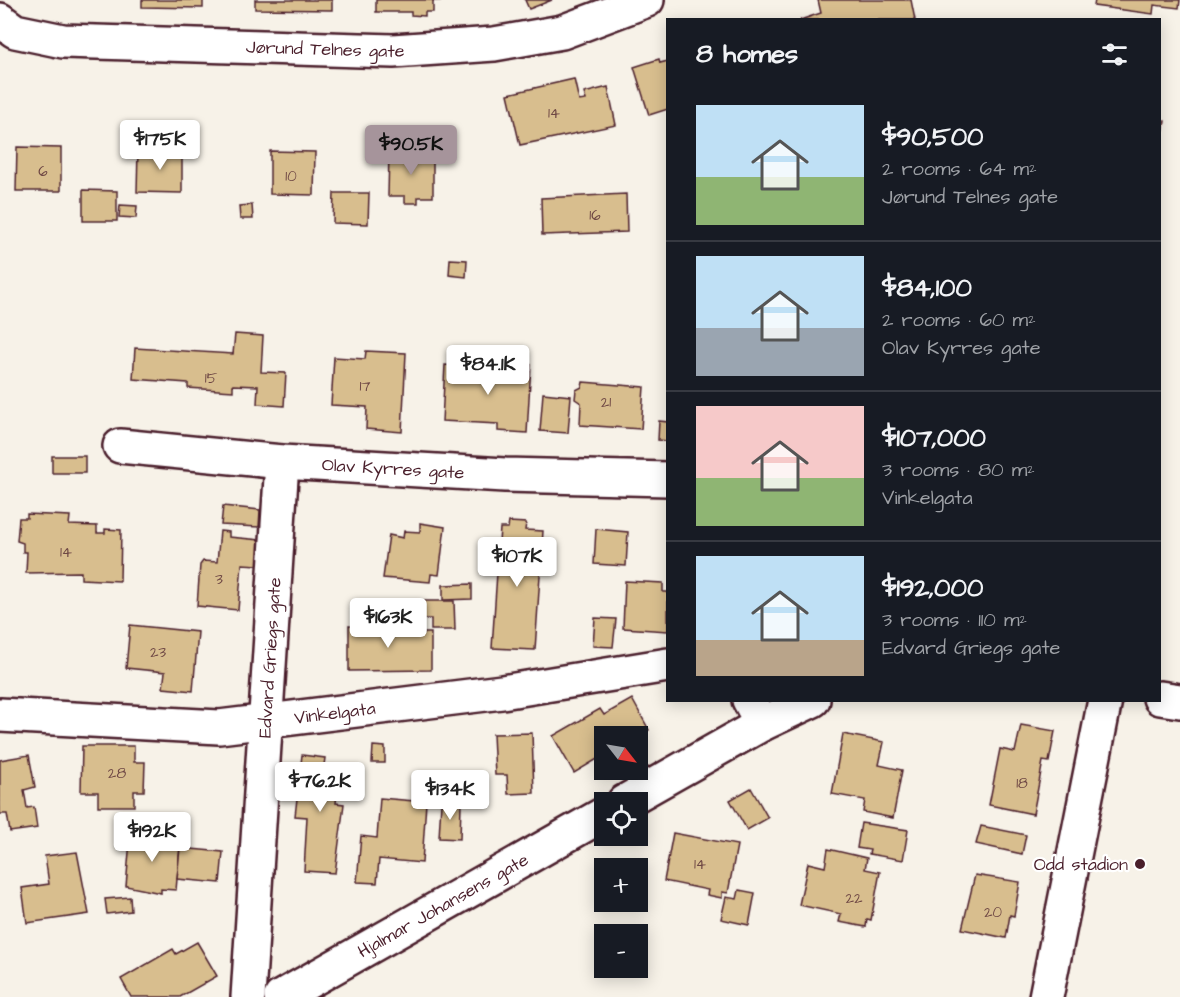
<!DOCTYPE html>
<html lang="en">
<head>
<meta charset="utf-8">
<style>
	body { margin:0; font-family:"Architects Daughter",sans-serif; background:#242831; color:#f1f3f6; height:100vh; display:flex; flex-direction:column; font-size:22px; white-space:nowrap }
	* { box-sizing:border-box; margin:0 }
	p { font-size:20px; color:#9ea1a6 }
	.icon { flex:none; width:33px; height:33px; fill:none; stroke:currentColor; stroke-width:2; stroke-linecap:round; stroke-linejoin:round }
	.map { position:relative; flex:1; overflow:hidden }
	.sheet { position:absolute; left:666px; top:18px; width:495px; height:684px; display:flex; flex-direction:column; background:#171b24; border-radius:0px; box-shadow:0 3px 15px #0003 }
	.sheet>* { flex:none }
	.needle { width:39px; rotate:121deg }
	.fabs { position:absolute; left:594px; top:726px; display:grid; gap:12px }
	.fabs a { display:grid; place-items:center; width:54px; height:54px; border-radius:0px; background:#171b24; box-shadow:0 3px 15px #0003; font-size:30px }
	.price { position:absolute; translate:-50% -51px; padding:0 14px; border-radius:6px; background:#fff; color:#222; font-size:20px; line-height:39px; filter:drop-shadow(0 2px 3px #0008) }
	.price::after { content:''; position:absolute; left:50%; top:36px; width:18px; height:14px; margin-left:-9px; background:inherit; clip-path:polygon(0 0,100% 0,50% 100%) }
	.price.selected { background:#a6949b; color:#111 }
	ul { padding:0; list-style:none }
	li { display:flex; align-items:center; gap:18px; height:150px; padding:0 30px }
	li+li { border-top:2px solid #363941 }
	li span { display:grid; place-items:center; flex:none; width:168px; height:120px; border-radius:0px; color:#555 }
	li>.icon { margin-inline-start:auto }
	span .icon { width:72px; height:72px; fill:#fffc; stroke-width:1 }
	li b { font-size:26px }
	h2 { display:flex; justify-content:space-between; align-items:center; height:72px; padding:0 30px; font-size:26px }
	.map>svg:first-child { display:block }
	.building { fill:#d8be8e; stroke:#4a1f2b; stroke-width:1.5 }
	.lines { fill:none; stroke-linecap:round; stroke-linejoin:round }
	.street-casing { stroke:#4a1f2b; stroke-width:38 }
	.secondary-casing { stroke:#4a1f2b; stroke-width:38 }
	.street { stroke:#fff; stroke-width:33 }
	.secondary { stroke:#fff; stroke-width:33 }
	.poi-dot { fill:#4a1f2b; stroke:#fff; stroke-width:2 }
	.labels { text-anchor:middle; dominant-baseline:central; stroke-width:4.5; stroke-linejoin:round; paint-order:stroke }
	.number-label { font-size:15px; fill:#6e4744 }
	.street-label { font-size:18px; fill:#4a1f2b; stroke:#fff }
	.poi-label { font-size:18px; fill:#4a1f2b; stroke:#fff; text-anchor:end }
</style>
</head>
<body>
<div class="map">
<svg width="1180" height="997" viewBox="0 0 1180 997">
	<rect width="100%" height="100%" fill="#f7f2e8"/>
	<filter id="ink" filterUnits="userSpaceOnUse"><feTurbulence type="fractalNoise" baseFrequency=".0167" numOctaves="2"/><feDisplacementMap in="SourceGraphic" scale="12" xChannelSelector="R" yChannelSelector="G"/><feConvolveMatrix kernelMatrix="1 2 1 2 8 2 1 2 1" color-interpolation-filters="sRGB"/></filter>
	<g filter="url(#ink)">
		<!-- building -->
		<g class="building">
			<path d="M142 0H203V8L142 7Z"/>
			<path d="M255 0H332V10L255 9Z"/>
			<path d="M376 0H452L433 1V12H425V16L411 15V12H376Z"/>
			<path d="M525 0H552L529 9Z"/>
			<path d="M818 0H911L915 20H800L821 13Z"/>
			<path d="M1095 0H1180L1179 8 1154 5 1153 14 1094 6Z"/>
			<path d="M659 59 660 63 668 61V109L649 115 634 67Z"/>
			<path d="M574 79 579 101 586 100 584 93 608 87 616 125 520 145 508 94Z"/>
			<path d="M1160 120 1165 121 1160 151Z"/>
			<path d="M17 147 61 148V191H16Z"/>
			<path d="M138 150H182V193L137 192Z"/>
			<path d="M270 151 315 152 314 195 270 194Z"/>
			<path d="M389 152 433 153V197H418V203H405V196H388Z"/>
			<path d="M83 190 117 191V221H83Z"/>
			<path d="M334 193H369L368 224 333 223Z"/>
			<path d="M626 194 627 232 542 235 541 198Z"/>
			<path d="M120 205 137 206 136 218 119 217Z"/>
			<path d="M252 205 253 219H240L239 206Z"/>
			<path d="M450 259 467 260 466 277 449 275Z"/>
			<path d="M235 334 263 336 261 372 286 373 284 406 257 404 258 386 233 385V391L188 388V383L133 379 135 348 233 354Z"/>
			<path d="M366 351 406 353 402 432 366 429 367 407 331 405 334 357 365 359Z"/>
			<path d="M501 362 531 364 527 433 498 431V424L442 421 445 365 501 369Z"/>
			<path d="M583 382 644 387 641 429 580 425 581 403 575 399 576 390 582 387Z"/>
			<path d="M543 393 571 396 568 433 540 431Z"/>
			<path d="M659 421 668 422V441L658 440Z"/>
			<rect x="52" y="456" width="33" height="17"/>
			<path d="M223 506 260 510 259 527 221 525Z"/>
			<path d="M27 514 70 516 69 525 97 526V533H105V529L121 530 120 581 81 579V572L26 573 27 552H23V543L17 541 19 518H27Z"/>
			<path d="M509 522 526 523 525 530 543 531 535 650 492 648 500 528H508Z"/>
			<path d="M420 523 445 527 439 575 431 574 430 582 383 578 389 535 403 538 404 531 420 532Z"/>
			<path d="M596 529 628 532 626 566 594 564Z"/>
			<path d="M220 531 229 532V537L261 540 259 565 242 564 238 610 197 606 200 565 203 561 217 562Z"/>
			<path d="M625 581 663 583V592H668V631L623 628Z"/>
			<path d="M472 584V599L443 600V585Z"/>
			<path d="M423 601H454L455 630H431V619H423Z"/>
			<path d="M595 618 616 619 613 647 593 646Z"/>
			<path d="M130 625 198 632 193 691 163 688 165 672 126 668Z"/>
			<path d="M349 626 407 627V633H431V670L349 671Z"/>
			<path d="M632 699 649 730 637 736H604V755L574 773 553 736 600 709 604 715Z"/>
			<path d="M1021 725 1055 731 1049 762 1043 761 1033 814 989 805 1000 749 1015 752Z"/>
			<path d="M532 733 534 793 508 794 507 775H495L493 734Z"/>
			<path d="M843 734 884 742 879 765 902 770 893 818 863 812 865 800 832 794Z"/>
			<path d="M82 746H134V762H145L144 791H134V806H98V792H81Z"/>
			<path d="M373 746 385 747V763H372Z"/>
			<path d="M29 755 35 787 24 790 27 808 34 807 37 828 10 832 7 814H0V760Z"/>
			<path d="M302 755 325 758 324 765 340 767 336 803 344 804 335 873 304 871 307 817 295 816Z"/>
			<path d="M444 778 462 779 461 795 443 794Z"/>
			<path d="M751 788 768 818 747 830 730 800Z"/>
			<path d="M380 798 426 802 422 863 379 859 377 883 357 882 361 836 377 838Z"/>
			<path d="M441 803H461L460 839 439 838Z"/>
			<path d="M861 823 908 830 903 860 869 854 870 850 857 848Z"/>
			<path d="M981 826 1026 835 1022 854 976 844Z"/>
			<path d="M135 827 159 830 158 844 180 846 176 890 161 889V893L126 886 130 841 134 842Z"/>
			<path d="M673 833 737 845 728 893 722 892V898L707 895 708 890 664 881Z"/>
			<path d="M180 848 223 852 220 883 177 879Z"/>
			<path d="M828 849 867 858 865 869 880 872 871 920 867 919 866 927 839 922 841 914 799 905 808 863 825 867Z"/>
			<path d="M77 852 89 914 27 923 22 888 49 884 45 856Z"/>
			<path d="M975 875 1020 882 1014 916 1010 915 1006 938 962 929Z"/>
			<path d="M739 890 755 893 749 925 721 919 726 897 737 899Z"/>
			<path d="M130 897 131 911 107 914 105 899Z"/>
			<path d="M197 942 217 976 180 997H131L121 979 173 949 176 954Z"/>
		</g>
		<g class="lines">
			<defs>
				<g id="street">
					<path id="s1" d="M0 20 15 31 63 41 393 51 494 44 562 32 647 0"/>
					<path id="s2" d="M120 446 282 462 505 475 668 479"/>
					<path d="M749 700 762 724"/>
					<path id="s3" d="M0 715 219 727 502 692 668 665"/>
					<path id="s4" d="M248 997 282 462"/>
					<path d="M1046 997 1105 700"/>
				</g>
				<g id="secondary">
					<path d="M1160 698 1180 701"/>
					<path d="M624 802 762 724 813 700"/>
					<path id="s5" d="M281 997 604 814"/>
				</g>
			</defs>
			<!-- street casing -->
			<use href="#street" class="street-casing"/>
			<!-- secondary casing -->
			<use href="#secondary" class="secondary-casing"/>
			<!-- street -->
			<use href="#street" class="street"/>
			<!-- secondary -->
			<use href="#secondary" class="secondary"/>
		</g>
	</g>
	<!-- markers -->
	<circle class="poi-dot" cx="1140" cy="864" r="6"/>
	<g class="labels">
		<!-- number labels -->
		<g class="number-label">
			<text x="554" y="113">14</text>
			<text x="43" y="171">6</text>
			<text x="291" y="176">10</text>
			<text x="595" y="215">16</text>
			<text x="211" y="378">15</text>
			<text x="365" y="386">17</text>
			<text x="606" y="402">21</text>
			<text x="66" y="552">14</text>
			<text x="219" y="579">3</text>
			<text x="158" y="652">23</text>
			<text x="117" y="773">28</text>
			<text x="1022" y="783">18</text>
			<text x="700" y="864">14</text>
			<text x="854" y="898">22</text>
			<text x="993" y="912">20</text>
		</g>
		<!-- street labels -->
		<g class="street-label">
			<text stroke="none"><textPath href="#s1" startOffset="330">Jørund Telnes gate</textPath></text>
			<text stroke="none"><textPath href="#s2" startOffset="274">Olav Kyrres gate</textPath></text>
			<text stroke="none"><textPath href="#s4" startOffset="340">Edvard Griegs gate</textPath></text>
			<text stroke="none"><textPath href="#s3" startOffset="336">Vinkelgata</textPath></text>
			<text stroke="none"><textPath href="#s5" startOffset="186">Hjalmar Johansens gate</textPath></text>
		</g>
		<!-- poi labels -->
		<g class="poi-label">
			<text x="1128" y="864">Odd stadion</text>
		</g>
	</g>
</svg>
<div class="fabs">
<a><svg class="needle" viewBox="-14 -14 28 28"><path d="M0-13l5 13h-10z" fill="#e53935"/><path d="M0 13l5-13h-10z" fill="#9ea1a6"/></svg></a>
<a><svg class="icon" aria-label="locate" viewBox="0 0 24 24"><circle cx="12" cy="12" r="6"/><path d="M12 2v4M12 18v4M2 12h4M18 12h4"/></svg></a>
<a>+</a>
<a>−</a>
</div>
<b class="price" style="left:160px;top:171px">$175K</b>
<b class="price selected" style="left:411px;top:176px">$90.5K</b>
<b class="price" style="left:488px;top:396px">$84.1K</b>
<b class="price" style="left:517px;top:588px">$107K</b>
<b class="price" style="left:388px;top:649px">$163K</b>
<b class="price" style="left:320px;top:813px">$76.2K</b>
<b class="price" style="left:450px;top:821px">$134K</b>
<b class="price" style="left:152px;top:863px">$192K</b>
<section class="sheet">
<h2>8 homes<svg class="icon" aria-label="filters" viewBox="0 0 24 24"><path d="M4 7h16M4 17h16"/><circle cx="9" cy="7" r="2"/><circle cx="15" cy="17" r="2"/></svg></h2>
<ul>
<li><span style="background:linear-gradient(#bfe0f5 60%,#8fb573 0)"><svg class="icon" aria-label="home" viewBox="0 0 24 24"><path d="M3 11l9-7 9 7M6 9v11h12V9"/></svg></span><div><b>$90,500</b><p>2 rooms · 64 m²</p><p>Jørund Telnes gate</p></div></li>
<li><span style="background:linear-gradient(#bfe0f5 60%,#9aa5b1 0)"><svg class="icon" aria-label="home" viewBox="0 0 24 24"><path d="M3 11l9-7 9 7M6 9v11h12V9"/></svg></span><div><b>$84,100</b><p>2 rooms · 60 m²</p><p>Olav Kyrres gate</p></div></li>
<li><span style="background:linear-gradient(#f6c9c9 60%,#8fb573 0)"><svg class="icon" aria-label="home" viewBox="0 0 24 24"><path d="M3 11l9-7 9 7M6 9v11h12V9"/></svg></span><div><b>$107,000</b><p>3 rooms · 80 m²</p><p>Vinkelgata</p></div></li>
<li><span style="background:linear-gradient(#bfe0f5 70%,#b9a48a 0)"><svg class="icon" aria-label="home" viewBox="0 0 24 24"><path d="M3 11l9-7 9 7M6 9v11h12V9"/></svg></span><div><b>$192,000</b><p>3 rooms · 110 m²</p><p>Edvard Griegs gate</p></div></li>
</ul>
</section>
</div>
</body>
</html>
